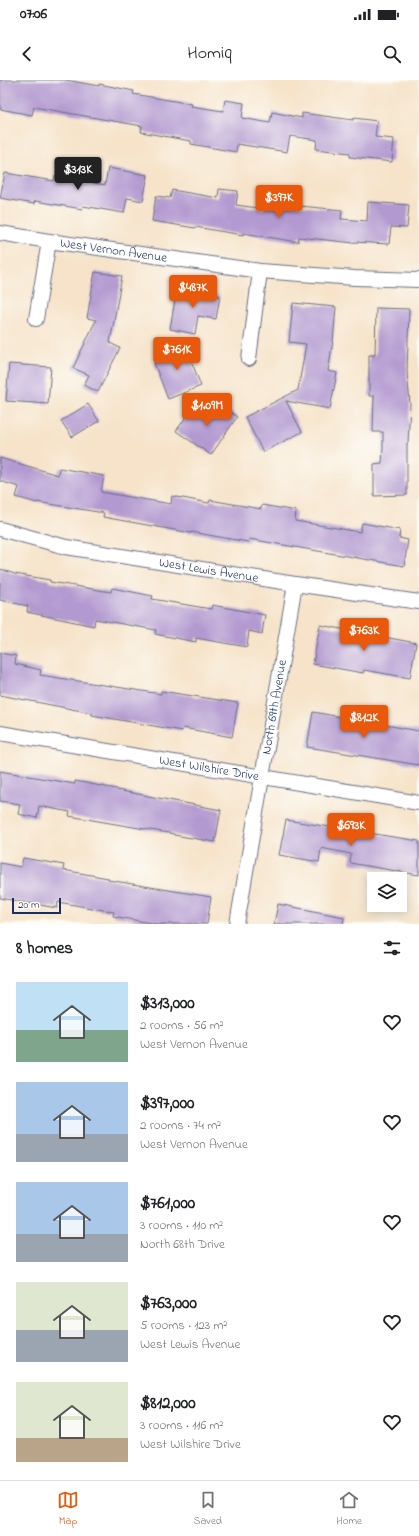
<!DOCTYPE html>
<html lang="en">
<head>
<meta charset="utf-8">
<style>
	body { margin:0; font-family:"Indie Flower",sans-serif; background:#f6f6f6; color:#202124; height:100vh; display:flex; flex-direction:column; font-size:15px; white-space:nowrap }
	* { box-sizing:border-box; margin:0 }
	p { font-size:13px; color:#757577 }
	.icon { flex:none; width:22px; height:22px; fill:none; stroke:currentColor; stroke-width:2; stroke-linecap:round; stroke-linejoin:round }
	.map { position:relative; height:844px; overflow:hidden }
	.side { display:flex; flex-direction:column; background:#fff; flex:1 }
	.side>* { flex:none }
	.fabs { position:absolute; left:367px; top:792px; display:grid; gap:8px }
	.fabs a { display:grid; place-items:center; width:40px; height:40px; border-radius:0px; background:#fff; box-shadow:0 2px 10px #0003; font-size:20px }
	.scale { position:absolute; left:12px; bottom:10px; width:49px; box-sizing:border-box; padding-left:4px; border:2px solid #1b2f5e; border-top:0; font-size:11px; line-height:14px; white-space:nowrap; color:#1b2f5e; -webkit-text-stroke:3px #fdfcf7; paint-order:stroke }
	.price { position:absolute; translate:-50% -34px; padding:0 9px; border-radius:4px; background:#ea580c; color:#fff; font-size:13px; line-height:26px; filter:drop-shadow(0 1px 2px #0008) }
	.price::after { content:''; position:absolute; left:50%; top:24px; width:12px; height:9px; margin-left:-6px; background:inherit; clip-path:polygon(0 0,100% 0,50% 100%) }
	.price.on { background:#222; color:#fff }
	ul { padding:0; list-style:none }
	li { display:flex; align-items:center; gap:12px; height:100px; padding:0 16px }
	li span { display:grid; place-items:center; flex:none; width:112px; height:80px; border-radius:0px; color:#555 }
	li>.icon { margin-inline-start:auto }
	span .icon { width:48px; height:48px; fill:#fffc; stroke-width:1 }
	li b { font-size:17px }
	h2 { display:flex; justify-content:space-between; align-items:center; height:48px; padding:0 16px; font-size:17px }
	.status { display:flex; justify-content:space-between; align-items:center; height:28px; padding:0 20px; background:#fff; direction:ltr }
	.status svg { height:11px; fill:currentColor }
	header { display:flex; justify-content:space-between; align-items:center; height:52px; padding:0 16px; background:#fff; font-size:18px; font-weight:600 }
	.tabs { display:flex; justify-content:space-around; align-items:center; height:56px; border-top:1px solid #e0e0e0; background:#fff; font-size:11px; color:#757577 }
	.tabs a { display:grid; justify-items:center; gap:2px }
	.tabs .on { color:#ea580c }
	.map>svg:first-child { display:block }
	.building { fill:#b299d0 }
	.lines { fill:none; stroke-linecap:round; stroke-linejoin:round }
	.street-casing { stroke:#686e83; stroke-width:16 }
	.street { stroke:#fff; stroke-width:14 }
	.labels { text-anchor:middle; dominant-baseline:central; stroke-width:3; stroke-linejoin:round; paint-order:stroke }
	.street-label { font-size:13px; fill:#1b2f5e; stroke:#fdfcf7 }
</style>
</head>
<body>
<div class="status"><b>07:06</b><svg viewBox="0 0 49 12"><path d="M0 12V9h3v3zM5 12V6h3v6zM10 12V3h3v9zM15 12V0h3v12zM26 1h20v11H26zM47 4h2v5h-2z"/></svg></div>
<header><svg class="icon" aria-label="back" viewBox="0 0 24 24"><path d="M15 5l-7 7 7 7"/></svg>Homiq<svg class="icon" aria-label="search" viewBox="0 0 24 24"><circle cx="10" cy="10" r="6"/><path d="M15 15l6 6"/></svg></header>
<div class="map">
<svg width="419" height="844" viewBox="0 0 419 844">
	<rect width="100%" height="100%" fill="#fdfcf7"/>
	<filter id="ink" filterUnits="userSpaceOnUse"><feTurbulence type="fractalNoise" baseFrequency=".025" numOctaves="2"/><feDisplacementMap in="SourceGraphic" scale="8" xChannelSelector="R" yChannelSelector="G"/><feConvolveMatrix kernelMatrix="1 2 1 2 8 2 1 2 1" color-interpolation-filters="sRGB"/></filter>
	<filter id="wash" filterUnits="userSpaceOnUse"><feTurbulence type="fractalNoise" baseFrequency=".012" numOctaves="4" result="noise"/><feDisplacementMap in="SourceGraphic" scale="16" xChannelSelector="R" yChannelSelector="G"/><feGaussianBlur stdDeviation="0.9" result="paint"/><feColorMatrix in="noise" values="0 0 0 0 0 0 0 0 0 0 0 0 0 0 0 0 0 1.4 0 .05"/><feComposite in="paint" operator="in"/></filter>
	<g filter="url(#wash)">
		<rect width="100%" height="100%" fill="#f6e3c9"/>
		<g id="blocks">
			<!-- building -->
			<g class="building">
				<path d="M0 0H66L99 6V4L134 11 133 14 192 24 191 26 223 31 225 20 244 23 242 38 270 43 272 32 302 38V33L353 40 354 38 377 41 375 57 394 59 392 82 350 77V73L316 69 317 60 290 56 287 72 237 64 236 72 191 64V61L141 52 142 46 34 27 32 35 0 29Z"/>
				<path d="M108 88 148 95 143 121 127 118 124 133 83 126 82 129 35 121 34 124 0 118 5 93 54 101 55 96 105 105Z"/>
				<path d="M219 109 238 111 236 125 264 129 266 120 289 123V125L342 130 341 139 367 141 368 122 409 125 407 148 391 147 389 164 354 162V163L299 157 298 162 243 153V155L195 147V148L152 141 156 116 170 118 172 110 218 118Z"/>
				<path d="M95 192 122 196 110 263 120 268 98 312 84 305 89 295 73 288 96 240 87 238Z"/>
				<path d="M177 208 220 216 216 239 198 236 195 254 170 249Z"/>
				<path d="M293 223 336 227 333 261 328 291 337 293 330 329 286 321 302 352 263 372 245 337 298 310 306 264 289 262Z"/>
				<path d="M376 228 409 229 407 292 410 324 408 363H407V415L374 416V384L382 383 383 367V352H373L374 316H369V275H375Z"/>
				<path d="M184 262 201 306 168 319 154 283 163 279 160 271Z"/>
				<path d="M9 284 51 287 48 324 6 321Z"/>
				<path d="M218 323 237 337 211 375 176 351 194 326 208 336Z"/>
				<path d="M88 324 99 341 72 357 61 341Z"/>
				<path d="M0 378 58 395 59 388 104 396 101 412 171 424 172 416 209 423 210 420 261 429 262 425 296 431 295 441 360 452 362 443 400 450 399 458 408 460 404 486 249 459 248 462 191 452V453L103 437 104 433 37 422V423L16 417 19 407 0 401Z"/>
				<path d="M0 489 15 494 50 500V502L111 512 112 508 153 516 152 519 211 529 212 525 265 535 262 554 249 551 247 567 196 558V562L155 554 156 550 95 539 94 546 27 532 28 526 0 520Z"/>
				<path d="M320 545 416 563 410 598 364 590 363 593 313 584Z"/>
				<path d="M0 573 16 576 15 584 41 590 40 595 161 614V611L238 623 232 657 183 648 182 651 92 635V633L0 615Z"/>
				<path d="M313 632 419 651V685L307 667Z"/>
				<path d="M0 691 75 704V701L117 709V710L221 730 215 762 174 755V754L69 736 70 732 39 726 37 738 18 734 20 724 0 721Z"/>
				<path d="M286 740 419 761V795L350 783 351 774 321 768 319 782 279 775Z"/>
				<path d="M23 778 64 785 63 790 108 798V800L211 817 207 844H156L113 836 114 832 58 822 57 828 0 818V783L21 787Z"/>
				<path d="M278 824 344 837 343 844H274Z"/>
			</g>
		</g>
	</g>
	<g filter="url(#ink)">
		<use href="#blocks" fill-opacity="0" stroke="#686e83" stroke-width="1"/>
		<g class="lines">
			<defs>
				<g id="street">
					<path id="s1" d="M0 153 49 161 260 191 355 198 419 200"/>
					<path d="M36 239 49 161"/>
					<path d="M249 279 260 191"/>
					<path id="s2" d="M0 449 66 467 295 504 419 522"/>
					<path id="s3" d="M0 653 419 723"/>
					<path id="s4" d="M237 844 295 504"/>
				</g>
			</defs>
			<!-- street casing -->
			<use href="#street" class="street-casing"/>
			<!-- street -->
			<use href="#street" class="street"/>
		</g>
	</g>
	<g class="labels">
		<!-- street labels -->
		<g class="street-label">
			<text stroke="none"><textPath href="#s1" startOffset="115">West Vernon Avenue</textPath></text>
			<text stroke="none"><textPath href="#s2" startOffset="213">West Lewis Avenue</textPath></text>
			<text stroke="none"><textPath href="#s4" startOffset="220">North 69th Avenue</textPath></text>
			<text stroke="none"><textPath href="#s3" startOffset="212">West Wilshire Drive</textPath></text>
		</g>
	</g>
</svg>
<div class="fabs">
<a><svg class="icon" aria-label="layers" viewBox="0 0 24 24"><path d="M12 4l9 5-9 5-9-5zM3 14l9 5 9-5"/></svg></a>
</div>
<div class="scale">20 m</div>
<b class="price on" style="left:78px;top:111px">$313K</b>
<b class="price" style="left:279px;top:139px">$397K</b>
<b class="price" style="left:193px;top:229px">$487K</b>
<b class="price" style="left:177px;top:291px">$761K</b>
<b class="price" style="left:207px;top:347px">$1.09M</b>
<b class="price" style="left:364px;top:572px">$763K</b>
<b class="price" style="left:364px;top:659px">$812K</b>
<b class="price" style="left:351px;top:767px">$693K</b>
</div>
<section class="side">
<h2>8 homes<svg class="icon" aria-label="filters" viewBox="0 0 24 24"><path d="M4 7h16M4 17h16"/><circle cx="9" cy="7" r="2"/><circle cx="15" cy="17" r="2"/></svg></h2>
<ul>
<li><span style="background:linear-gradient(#bfe0f5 60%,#7fa58c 0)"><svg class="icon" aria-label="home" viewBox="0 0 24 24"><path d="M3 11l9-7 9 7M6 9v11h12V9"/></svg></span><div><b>$313,000</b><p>2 rooms · 56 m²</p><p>West Vernon Avenue</p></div><svg class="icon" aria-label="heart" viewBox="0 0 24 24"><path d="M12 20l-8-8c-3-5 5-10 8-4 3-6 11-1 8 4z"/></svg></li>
<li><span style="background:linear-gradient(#a9c7e8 65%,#9aa5b1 0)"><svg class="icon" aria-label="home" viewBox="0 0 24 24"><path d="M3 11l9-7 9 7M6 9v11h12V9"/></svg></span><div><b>$397,000</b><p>2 rooms · 74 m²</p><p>West Vernon Avenue</p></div><svg class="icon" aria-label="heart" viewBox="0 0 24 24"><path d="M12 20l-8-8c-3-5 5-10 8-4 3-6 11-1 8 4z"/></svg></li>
<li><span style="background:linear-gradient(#a9c7e8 65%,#9aa5b1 0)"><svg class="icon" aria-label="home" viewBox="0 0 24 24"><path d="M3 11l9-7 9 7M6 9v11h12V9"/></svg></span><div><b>$761,000</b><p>3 rooms · 110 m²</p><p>North 68th Drive</p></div><svg class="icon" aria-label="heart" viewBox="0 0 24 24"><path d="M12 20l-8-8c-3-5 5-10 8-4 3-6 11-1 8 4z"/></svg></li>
<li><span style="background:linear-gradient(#dfe7d0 60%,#9aa5b1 0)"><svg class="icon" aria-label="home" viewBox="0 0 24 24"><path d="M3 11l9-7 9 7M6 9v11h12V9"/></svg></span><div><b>$763,000</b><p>5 rooms · 123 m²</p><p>West Lewis Avenue</p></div><svg class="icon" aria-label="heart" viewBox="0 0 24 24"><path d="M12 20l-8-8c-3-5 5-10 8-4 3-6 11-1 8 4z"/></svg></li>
<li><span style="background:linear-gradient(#dfe7d0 70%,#b9a48a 0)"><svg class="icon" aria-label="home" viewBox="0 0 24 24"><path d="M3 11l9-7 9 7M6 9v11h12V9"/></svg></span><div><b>$812,000</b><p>3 rooms · 116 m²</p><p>West Wilshire Drive</p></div><svg class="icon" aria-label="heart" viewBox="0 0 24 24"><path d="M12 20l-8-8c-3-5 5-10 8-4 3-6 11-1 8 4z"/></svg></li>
</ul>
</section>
<nav class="tabs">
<a class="on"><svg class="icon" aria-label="map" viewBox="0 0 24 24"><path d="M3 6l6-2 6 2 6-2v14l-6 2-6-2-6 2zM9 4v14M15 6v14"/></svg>Map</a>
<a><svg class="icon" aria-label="saved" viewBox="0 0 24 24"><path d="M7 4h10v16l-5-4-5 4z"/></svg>Saved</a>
<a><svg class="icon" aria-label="home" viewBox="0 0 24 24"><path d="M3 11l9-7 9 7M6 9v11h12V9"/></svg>Home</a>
</nav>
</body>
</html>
